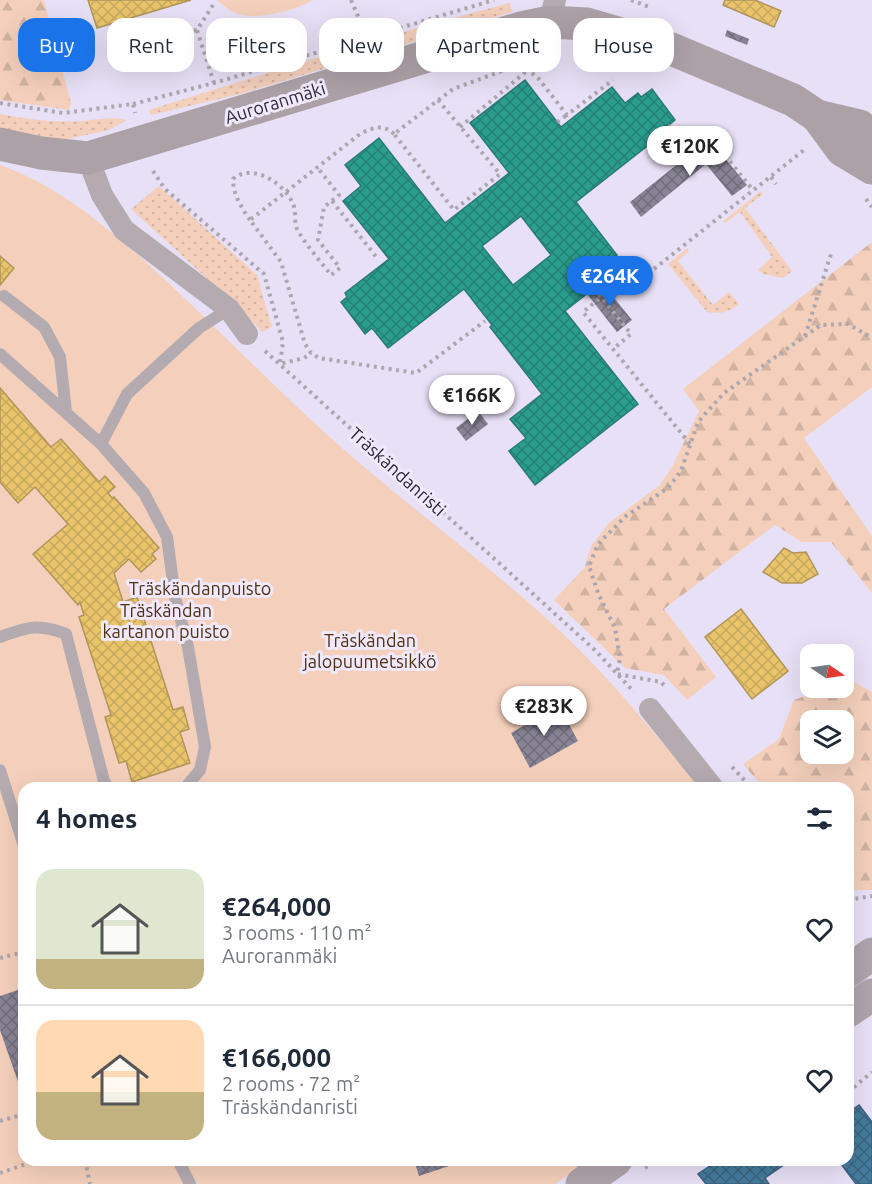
<!DOCTYPE html>
<html lang="en">
<head>
<meta charset="utf-8">
<style>
	body { margin:0; font-family:Ubuntu,sans-serif; background:#f6f6f7; color:#1f2937; height:100vh; display:flex; flex-direction:column; font-size:22px; white-space:nowrap }
	* { box-sizing:border-box; margin:0 }
	p { font-size:20px; color:#747a83 }
	.icon { flex:none; width:33px; height:33px; fill:none; stroke:currentColor; stroke-width:2; stroke-linecap:round; stroke-linejoin:round }
	.map { position:relative; flex:1; overflow:hidden }
	.panel { position:absolute; left:18px; top:782px; width:836px; height:384px; display:flex; flex-direction:column; background:#fff; border-radius:18px; box-shadow:0 6px 24px #0002 }
	.panel>* { flex:none }
	.top-card { position:absolute; left:18px; top:18px; width:837px; height:54px; display:flex; gap:12px }
	.needle { width:39px; rotate:103deg }
	.controls { position:absolute; left:800px; top:644px; display:grid; gap:12px }
	.controls a { display:grid; place-items:center; width:54px; height:54px; border-radius:12px; background:#fff; box-shadow:0 6px 24px #0002; font-size:30px }
	.price { position:absolute; translate:-50% -51px; padding:0 14px; border-radius:21px; background:#fff; color:#222; font-size:20px; line-height:39px; filter:drop-shadow(0 2px 3px #0008) }
	.price::after { content:''; position:absolute; left:50%; top:36px; width:18px; height:14px; margin-left:-9px; background:inherit; clip-path:polygon(0 0,100% 0,50% 100%) }
	.price.on { background:#1a73e8; color:#fff }
	ul { padding:0; list-style:none }
	li { display:flex; align-items:center; gap:18px; height:150px; padding:0 18px }
	li+li { border-top:2px solid #e0e1e3 }
	li span { display:grid; place-items:center; flex:none; width:168px; height:120px; border-radius:18px; color:#555 }
	li>.icon { margin-inline-start:auto }
	span .icon { width:72px; height:72px; fill:#fffc; stroke-width:1 }
	li b { font-size:26px }
	h2 { display:flex; justify-content:space-between; align-items:center; height:72px; padding:0 18px; font-size:26px }
	.tag { padding:0 21px; border-radius:18px; background:#fff; box-shadow:0 6px 24px #0002; font-size:21px; line-height:54px }
	.tag.on { background:#1a73e8; color:#fff }
	.map>svg:first-child { display:block }
	.grass { fill:url(#grass-dots) }
	.forest { fill:url(#forest-firs); fill-rule:evenodd }
	.park { fill:#f4d0bc }
	.homes { fill:url(#homes-cross-hatch); stroke:#b1955b; stroke-width:1.5 }
	.schools { fill:url(#schools-cross-hatch); stroke:#2b7a75; stroke-width:1.5; fill-rule:evenodd }
	.public { fill:url(#public-cross-hatch); stroke:#3e627f; stroke-width:1.5 }
	.building { fill:url(#building-cross-hatch) }
	.lines { fill:none; stroke-linecap:round; stroke-linejoin:round }
	.path { stroke:#aea6af; stroke-width:4; stroke-dasharray:3 4.5; stroke-linecap:butt }
	.lane { stroke:#b4abb0; stroke-width:12 }
	.street { stroke:#b4abb0; stroke-width:22 }
	.secondary { stroke:#aca1a7; stroke-width:33 }
	.primary { stroke:#afa4ac; stroke-width:33 }
	.labels { text-anchor:middle; dominant-baseline:central; stroke-width:6; stroke-linejoin:round; paint-order:stroke }
	.street-label { font-size:18px; fill:#2e2739; stroke:#f0e9fc }
	.park-label { font-size:18px; fill:#513111; stroke:#f0e9fc }
</style>
</head>
<body>
<div class="map">
<svg width="872" height="1184" viewBox="0 0 872 1184">
	<defs>
		<pattern id="grass-dots" width="8" height="8" patternUnits="userSpaceOnUse" patternTransform="scale(1.5)"><rect width="8" height="8" fill="#f4d0bc"/><path d="M2 2h.1M6 6h.1" fill="none" stroke="#d2b3a2" stroke-width="1.8" stroke-linecap="round"/></pattern>
		<pattern id="forest-firs" width="22" height="20" patternUnits="userSpaceOnUse" patternTransform="scale(1.5)"><rect width="22" height="20" fill="#f4d0bc"/><path d="M5 1l3.5 6h-7zM16 11l3.5 6h-7z" fill="#d2b3a2"/></pattern>
		<pattern id="homes-cross-hatch" width="8" height="8" patternUnits="userSpaceOnUse" patternTransform="scale(1.5)"><rect width="8" height="8" fill="#e9c46a"/><path d="M0 0l8 8M0 8l8-8" fill="none" stroke="#c8a85d"/></pattern>
		<pattern id="schools-cross-hatch" width="8" height="8" patternUnits="userSpaceOnUse" patternTransform="scale(1.5)"><rect width="8" height="8" fill="#2a9d8f"/><path d="M0 0l8 8M0 8l8-8" fill="none" stroke="#248076"/></pattern>
		<pattern id="public-cross-hatch" width="8" height="8" patternUnits="userSpaceOnUse" patternTransform="scale(1.5)"><rect width="8" height="8" fill="#457b9d"/><path d="M0 0l8 8M0 8l8-8" fill="none" stroke="#3a6581"/></pattern>
		<pattern id="building-cross-hatch" width="8" height="8" patternUnits="userSpaceOnUse" patternTransform="scale(1.5)"><rect width="8" height="8" fill="#888495"/><path d="M0 0l8 8M0 8l8-8" fill="none" stroke="#706c7b"/></pattern>
	</defs>
	<rect width="100%" height="100%" fill="#e8e0f6"/>
	<!-- grass -->
	<g class="grass">
		<path d="M510 3 512 12 240 94 151 115 149 110C268 73 388 34 510 3Z"/>
		<path d="M0 114C27 119 53 123 80 121 97 120 111 116 127 120L109 130 58 141 0 132Z"/>
		<path d="M159 186 257 275 272 327 262 332 233 302 131 209Z"/>
		<path d="M761 191 763 194 745 208 792 271 783 278 763 274 758 270 772 257 740 212 725 223 723 221Z"/>
		<path d="M687 248 689 251 678 261 713 305 729 292 739 304C728 313 720 314 707 312L668 264Z"/>
	</g>
	<!-- forest -->
	<g class="forest">
		<path d="M0 0H44L71 103 69 110 0 100Z"/>
		<path d="M872 242V387L804 438 872 536V593L831 542H802L775 525 664 609 716 677 687 700 664 675 625 668 554 600 585 567 591 546 609 523 660 485 673 465 699 411 683 389Z"/>
		<path d="M849 679 872 692V890H854L848 885V788L763 787 743 764 779 739 794 700 828 687H843V681ZM810 720H843V753H810Z"/>
	</g>
	<!-- park -->
	<g class="park">
		<path d="M217 0H313C297 10 261 19 242 15 232 13 225 7 217 0Z"/>
		<path d="M0 165C57 185 103 224 148 264 203 314 254 367 309 418 388 492 478 555 558 629 610 677 654 734 700 787L24 788V1160H590L555 1184H0Z"/>
	</g>
	<!-- homes -->
	<g class="homes">
		<path d="M88 0H191L97 28Z"/>
		<path d="M725 0H755L781 11 774 27 723 5Z"/>
		<path d="M0 256 14 268 0 285Z"/>
		<path d="M0 388 51 447 61 439 99 482 105 476 115 487 108 493 112 498 114 497 159 548 152 554 156 559 141 572 129 559 114 573 123 602 137 597 173 710 183 707 189 729 180 732 190 763 132 782 126 761 119 763 105 717 111 715 79 617 84 615 80 602 78 605 33 554 68 524 35 487 18 503 0 482Z"/>
		<path d="M784 548 793 553 806 552 818 574 802 583H782L763 572Z"/>
		<path d="M741 609 788 671 752 699 705 637Z"/>
	</g>
	<!-- schools -->
	<path class="schools" d="M525 80 561 127 612 87 625 103 638 93 641 97 652 89 675 120 667 127 669 129 576 202 617 255 608 262 616 271 565 311 638 404 535 485 509 451 526 438 510 419 542 394 490 327 492 325 464 289 388 348 372 328 365 334 341 302 347 297 345 293 389 259 343 201 361 186 345 165 379 138 445 223 509 173 470 123ZM521 216 551 255 513 285 482 246Z"/>
	<!-- public -->
	<g class="public">
		<path d="M859 1105 872 1122V1184H856L838 1160H848V1113Z"/>
		<path d="M719 1160H791L765 1178 769 1184H706L698 1174Z"/>
	</g>
	<!-- building -->
	<g class="building">
		<path d="M727 30 749 39 747 45 725 36Z"/>
		<path d="M709 139 747 185 732 196 706 164 641 217 630 202Z"/>
		<path d="M602 283 632 320 617 332 587 294Z"/>
		<path d="M478 411 488 424 466 441 456 428Z"/>
		<path d="M559 706 578 741 530 768 511 733Z"/>
		<path d="M24 988V1099L0 1030V996Z"/>
		<path d="M414 1160H456L448 1163 449 1166 419 1176Z"/>
	</g>
	<g class="lines">
		<!-- path -->
		<g class="path">
			<path d="M351 0 367 37"/>
			<path d="M631 0 652 8"/>
			<path d="M213 5 197 30 214 83"/>
			<path d="M151 27 169 35 197 30"/>
			<path d="M438 100 500 174 454 210 394 134 453 89 521 64 538 78 567 115 613 80"/>
			<path d="M0 103 63 113 133 104 135 113"/>
			<path d="M133 104 214 83 494 0"/>
			<path d="M557 122 567 115"/>
			<path d="M668 126 710 137 753 190"/>
			<path d="M460 127 528 70"/>
			<path d="M394 134C383 123 372 128 360 134L250 220 281 262 305 344 311 353 319 358 416 373 485 321"/>
			<path d="M153 171 165 189 264 274 283 342 280 364 304 358 311 353"/>
			<path d="M771 177 776 184"/>
			<path d="M866 199 872 207"/>
			<path d="M332 201 378 259"/>
			<path d="M250 220C241 207 233 194 233 179 253 162 285 184 293 204 297 212 293 223 298 231 307 246 320 261 331 275L340 268 318 240 324 207 339 195 317 167"/>
			<path d="M594 288 631 334 613 349"/>
			<path d="M805 336 831 254"/>
			<path d="M265 351 596 651 634 692"/>
			<path d="M690 444 583 312 617 284 625 292 804 150"/>
			<path d="M664 685 661 682 617 674 620 658 615 628 598 593 589 566 598 544 626 516 668 488 681 471 698 422 724 393 821 325 848 324 872 338"/>
			<path d="M732 767 752 788"/>
			<path d="M848 900 872 896"/>
			<path d="M0 958 24 952"/>
			<path d="M848 1092 872 1072"/>
			<path d="M0 1121 24 1114"/>
			<path d="M85 1160 90 1184"/>
			<path d="M645 1168 657 1160"/>
			<path d="M0 1173 38 1160"/>
		</g>
		<!-- lane -->
		<g class="lane">
			<path d="M4 296 44 327 60 357 66 412"/>
			<path d="M0 354 101 444 127 394 199 328 229 309"/>
			<path d="M101 444 144 493 167 537 175 597 188 647 205 747 200 770 185 788"/>
			<path d="M0 637C27 627 39 623 66 634L104 781 108 788"/>
			<path d="M0 770 24 846"/>
			<path d="M178 1160 190 1184"/>
		</g>
		<!-- street -->
		<g class="street">
			<path d="M550 22 555 0"/>
			<path d="M88 158 102 195 124 230 229 309 247 334"/>
			<path d="M650 709 713 788"/>
		</g>
		<!-- secondary -->
		<g class="secondary">
			<path d="M817 116 842 150 872 168"/>
			<path d="M0 144 41 153 88 158 521 28 550 22 587 24 669 48 793 100 817 116 860 126 872 144"/>
		</g>
		<!-- primary -->
		<g class="primary">
			<path d="M848 971 872 954"/>
			<path d="M848 1011 872 995"/>
			<path d="M582 1184 616 1160"/>
		</g>
	</g>
	<g class="labels">
		<!-- street labels -->
		<g class="street-label">
			<text transform="translate(275 102) rotate(-17)">Auroranmäki</text>
			<text transform="translate(398 471) rotate(42)">Träskändanristi</text>
		</g>
		<!-- park labels -->
		<g class="park-label">
			<text x="200" y="588">Träskändanpuisto</text>
			<text x="166" y="610">Träskändan<tspan x="166" dy="21">kartanon puisto</tspan></text>
			<text x="370" y="640">Träskändan<tspan x="370" dy="21">jalopuumetsikkö</tspan></text>
		</g>
	</g>
</svg>
<div class="controls">
<a><svg class="needle" viewBox="-14 -14 28 28"><path d="M0-13l5 13h-10z" fill="#e53935"/><path d="M0 13l5-13h-10z" fill="#747a83"/></svg></a>
<a><svg class="icon" aria-label="layers" viewBox="0 0 24 24"><path d="M12 4l9 5-9 5-9-5zM3 14l9 5 9-5"/></svg></a>
</div>
<b class="price" style="left:690px;top:177px">€120K</b>
<b class="price on" style="left:610px;top:307px">€264K</b>
<b class="price" style="left:472px;top:426px">€166K</b>
<b class="price" style="left:544px;top:737px">€283K</b>
<div class="top-card">
<a class="tag on">Buy</a>
<a class="tag">Rent</a>
<a class="tag">Filters</a>
<a class="tag">New</a>
<a class="tag">Apartment</a>
<a class="tag">House</a>
</div>
<section class="panel">
<h2>4 homes<svg class="icon" aria-label="filters" viewBox="0 0 24 24"><path d="M4 7h16M4 17h16"/><circle cx="9" cy="7" r="2"/><circle cx="15" cy="17" r="2"/></svg></h2>
<ul>
<li><span style="background:linear-gradient(#dfe7d0 75%,#c2b280 0)"><svg class="icon" aria-label="home" viewBox="0 0 24 24"><path d="M3 11l9-7 9 7M6 9v11h12V9"/></svg></span><div><b>€264,000</b><p>3 rooms · 110 m²</p><p>Auroranmäki</p></div><svg class="icon" aria-label="heart" viewBox="0 0 24 24"><path d="M12 20l-8-8c-3-5 5-10 8-4 3-6 11-1 8 4z"/></svg></li>
<li><span style="background:linear-gradient(#ffd9b3 60%,#c2b280 0)"><svg class="icon" aria-label="home" viewBox="0 0 24 24"><path d="M3 11l9-7 9 7M6 9v11h12V9"/></svg></span><div><b>€166,000</b><p>2 rooms · 72 m²</p><p>Träskändanristi</p></div><svg class="icon" aria-label="heart" viewBox="0 0 24 24"><path d="M12 20l-8-8c-3-5 5-10 8-4 3-6 11-1 8 4z"/></svg></li>
</ul>
</section>
</div>
</body>
</html>
